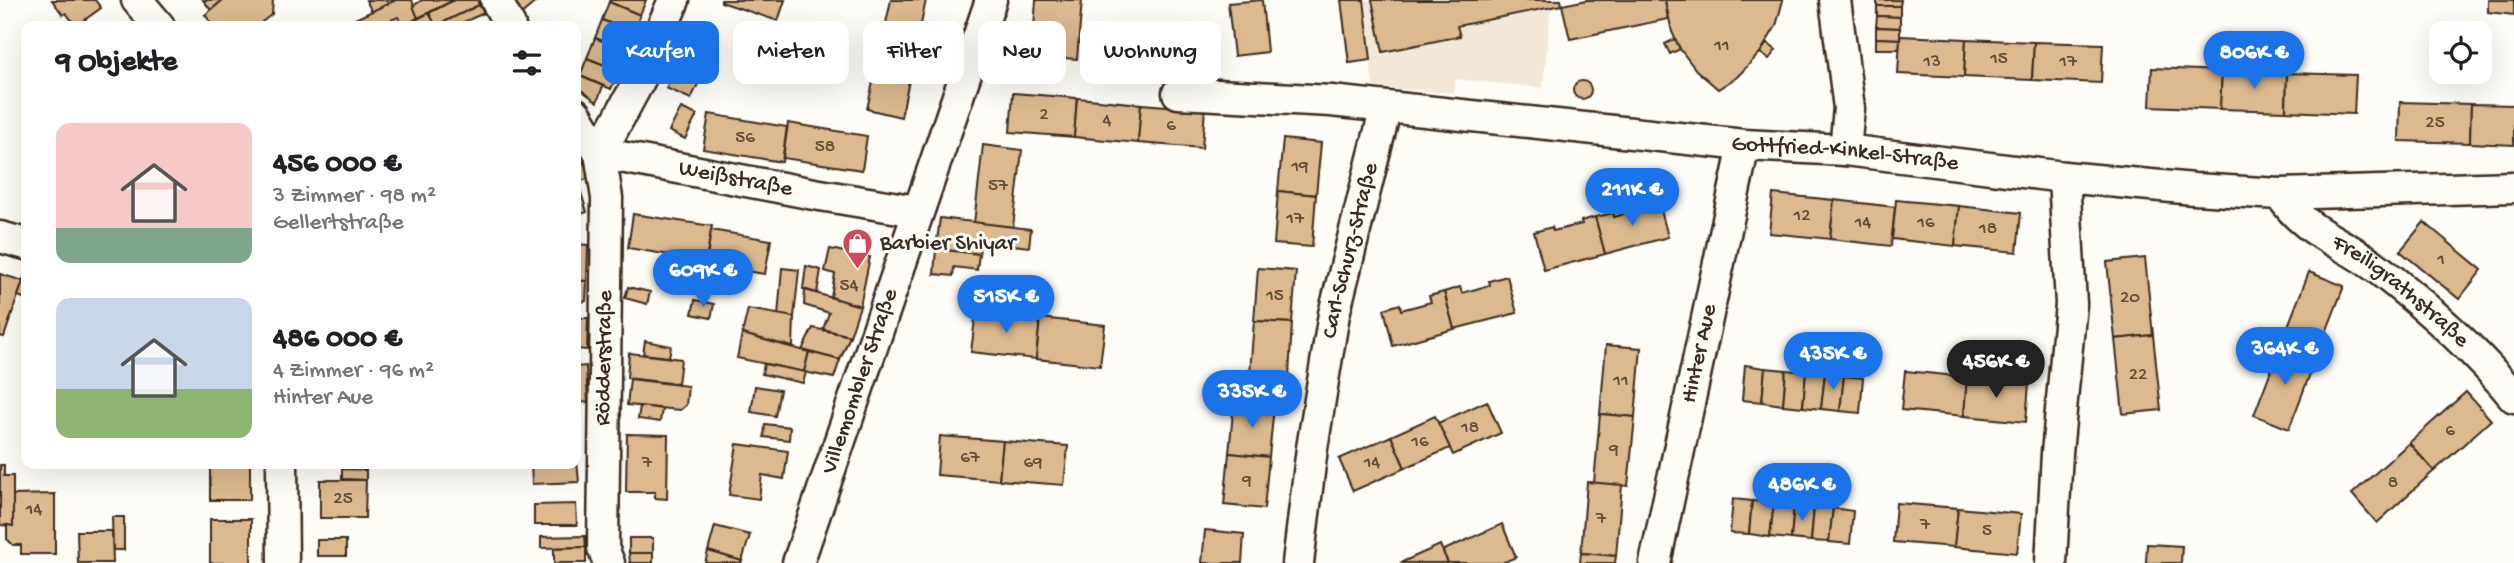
<!DOCTYPE html>
<html lang="de">
<head>
<meta charset="utf-8">
<style>
	body { margin:0; font-family:"Gochi Hand",sans-serif; background:#f2f2f2; color:#202124; height:100vh; display:flex; flex-direction:column; font-size:26px; white-space:nowrap }
	* { box-sizing:border-box; margin:0 }
	p { font-size:23px; color:#757577 }
	.icon { flex:none; width:38px; height:38px; fill:none; stroke:currentColor; stroke-width:2; stroke-linecap:round; stroke-linejoin:round }
	.map { position:relative; flex:1; overflow:hidden }
	.details { position:absolute; left:21px; top:21px; width:560px; height:448px; display:flex; flex-direction:column; background:#fff; border-radius:14px; box-shadow:0 7px 28px #0002 }
	.details>* { flex:none }
	.top-card { position:absolute; left:602px; top:21px; width:665px; height:63px; display:flex; gap:14px }
	.buttons { position:absolute; left:2429px; top:21px; display:grid; gap:14px }
	.buttons a { display:grid; place-items:center; width:63px; height:63px; border-radius:14px; background:#fff; box-shadow:0 7px 28px #0002; font-size:35px }
	.price { position:absolute; translate:-50% -60px; padding:0 16px; border-radius:24px; background:#1a73e8; color:#fff; font-size:23px; line-height:46px; filter:drop-shadow(0 2px 4px #0008) }
	.price::after { content:''; position:absolute; left:50%; top:42px; width:21px; height:16px; margin-left:-10px; background:inherit; clip-path:polygon(0 0,100% 0,50% 100%) }
	.price.selected { background:#222; color:#fff }
	ul { padding:0; list-style:none }
	li { display:flex; align-items:center; gap:21px; height:175px; padding:0 35px }
	li span { display:grid; place-items:center; flex:none; width:196px; height:140px; border-radius:14px; color:#555 }
	li>.icon { margin-inline-start:auto }
	span .icon { width:84px; height:84px; fill:#fffc; stroke-width:1 }
	li b { font-size:30px }
	h2 { display:flex; justify-content:space-between; align-items:center; height:84px; padding:0 35px; font-size:30px }
	.tag { padding:0 24px; border-radius:14px; background:#fff; box-shadow:0 7px 28px #0002; font-size:24px; line-height:63px }
	.tag.selected { background:#1a73e8; color:#fff }
	.map>svg:first-child { display:block }
	.built { fill:#f3e8d8 }
	.building { fill:#dcb98e; stroke:#3b2a1e; stroke-width:2 }
	.lines { fill:none; stroke-linecap:round; stroke-linejoin:round }
	.minor-casing { stroke:#3b2a1e; stroke-width:35 }
	.minor { stroke:#fdfcf7; stroke-width:30 }
	.labels { text-anchor:middle; dominant-baseline:central; stroke-width:6; stroke-linejoin:round; paint-order:stroke }
	.number-label { font-size:19px; fill:#634e3a }
	.street-label { font-size:23px; fill:#3b2a1e; stroke:#fdfcf7 }
	.poi-label { font-size:23px; fill:#3b2a1e; stroke:#fdfcf7; text-anchor:start }
</style>
</head>
<body>
<div class="map">
<svg width="2514" height="563" viewBox="0 0 2514 563">
	<rect width="100%" height="100%" fill="#fdfcf7"/>
	<filter id="ink" filterUnits="userSpaceOnUse"><feTurbulence type="fractalNoise" baseFrequency=".0143" numOctaves="2"/><feDisplacementMap in="SourceGraphic" scale="14" xChannelSelector="R" yChannelSelector="G"/><feConvolveMatrix kernelMatrix="1 2 1 2 8 2 1 2 1" color-interpolation-filters="sRGB"/></filter>
	<g filter="url(#ink)">
		<!-- built -->
		<path class="built" d="M1364 0H1561L1562 5 1551 7 1543 88 1456 79 1454 93 1373 87Z"/>
		<!-- building -->
		<g class="building">
			<path d="M52 0H95L101 8 76 26 66 13 63 15Z"/>
			<path d="M203 0H222V1L211 10Z"/>
			<path d="M223 0H273L272 14 257 26H214L205 15Z"/>
			<path d="M366 0H396L372 12Z"/>
			<path d="M396 0H412L418 18 403 26 398 17 377 26H340Z"/>
			<path d="M422 0H454L418 18 413 6Z"/>
			<path d="M454 0H477L479 5 436 26 429 13Z"/>
			<path d="M511 0H538L519 16Z"/>
			<path d="M610 0H646L640 15 609 2Z"/>
			<path d="M721 0H785L778 21 721 2Z"/>
			<path d="M891 0H926L914 58 880 51Z"/>
			<path d="M1036 0H1082L1077 59 1032 56Z"/>
			<path d="M1262 0 1267 52 1234 56 1228 3Z"/>
			<path d="M1341 0H1364L1371 60 1349 63Z"/>
			<path d="M1372 0H1561L1562 5 1457 26 1460 36 1383 52Z"/>
			<path d="M1587 0H1665L1668 19 1570 39 1562 5Z"/>
			<path d="M1665 0H1783L1776 26 1760 53 1737 77 1718 89 1696 70 1680 49 1672 32Z"/>
			<path d="M1877 0H1901L1900 6H1877Z"/>
			<path d="M2488 0H2514V15L2488 12Z"/>
			<path d="M609 2 640 15 633 33 602 20Z"/>
			<path d="M479 5 484 13 455 26H403L429 13 436 26Z"/>
			<path d="M1877 6H1900V17L1877 16Z"/>
			<path d="M1877 16 1900 17V28L1876 27Z"/>
			<path d="M602 20 634 33 627 51 595 38Z"/>
			<path d="M690 26 707 33 700 50 683 43Z"/>
			<path d="M1876 27 1900 28V39L1876 38Z"/>
			<path d="M1900 36 1966 39 1964 77 1898 74Z"/>
			<path d="M595 38 627 51 619 71 587 58Z"/>
			<path d="M1876 38 1900 39 1899 49H1876Z"/>
			<path d="M1675 39 1680 49 1670 54 1665 44Z"/>
			<path d="M1966 39 2034 42 2032 80 1964 77Z"/>
			<path d="M2034 42 2103 44 2101 83 2032 80Z"/>
			<path d="M941 43 948 46 943 60 936 58Z"/>
			<path d="M1767 43 1776 50 1769 59 1760 53Z"/>
			<path d="M880 51 914 58 901 117 867 109Z"/>
			<path d="M690 53 701 58 697 65 705 69 691 99 666 88 681 57 687 60Z"/>
			<path d="M587 58 619 71 611 89 580 76Z"/>
			<path d="M2152 68 2222 71 2220 109 2150 106Z"/>
			<path d="M2222 71 2287 73 2286 111 2220 109Z"/>
			<path d="M2287 73 2356 75 2354 114 2286 111Z"/>
			<path d="M580 76 603 86 597 102 576 86Z"/>
			<circle cx="1582" cy="90" r="9"/>
			<path d="M1013 93 1077 98 1074 137 1010 132Z"/>
			<path d="M1077 98 1141 104 1138 143 1074 137Z"/>
			<path d="M2400 102 2471 104 2470 143 2399 141Z"/>
			<path d="M1141 104 1205 109 1202 148 1138 143Z"/>
			<path d="M2471 104 2514 105V145L2470 143Z"/>
			<path d="M681 108 697 115 685 139 669 131Z"/>
			<path d="M709 114 787 127 782 162 703 149Z"/>
			<path d="M788 123 867 136 862 170 783 158Z"/>
			<path d="M1283 139 1321 143 1316 195 1278 191Z"/>
			<path d="M983 145 1022 150 1013 227 974 223Z"/>
			<path d="M578 152 591 177 576 184V153Z"/>
			<path d="M578 183 587 212 576 216V184Z"/>
			<path d="M1278 191 1316 195 1312 247 1274 244Z"/>
			<path d="M1773 194 1834 200 1830 239 1769 233Z"/>
			<path d="M1834 200 1895 207 1891 246 1830 239Z"/>
			<path d="M1896 200 1959 206 1955 246 1892 239Z"/>
			<path d="M1659 202 1668 237 1605 254 1595 217 1614 213V217Z"/>
			<path d="M1959 206 2021 213 2017 252 1955 246Z"/>
			<path d="M633 214 712 226 706 261 628 248Z"/>
			<path d="M1595 217 1605 254 1544 270 1534 232 1552 227 1553 231 1582 224 1581 221Z"/>
			<path d="M940 218 1031 229 1029 247 981 241 979 254 936 249Z"/>
			<path d="M2424 222 2482 270 2459 299 2400 251Z"/>
			<path d="M711 230 771 240 765 274 706 265Z"/>
			<path d="M576 244 588 245 587 281 576 280Z"/>
			<path d="M830 249 870 257 860 306 831 297 835 274 825 271Z"/>
			<path d="M936 249 979 254 977 270 954 267 953 276 934 274Z"/>
			<path d="M2145 258 2153 335 2115 339 2107 262Z"/>
			<path d="M806 266 821 270 817 293 803 289Z"/>
			<path d="M782 268 799 270 794 317 778 316Z"/>
			<path d="M1258 268 1296 271 1292 323 1254 321Z"/>
			<path d="M26 271V299L18 296Z"/>
			<path d="M2309 272 2344 286 2316 358 2281 344Z"/>
			<path d="M0 274 23 281 4 337 0 336Z"/>
			<path d="M1507 276 1517 313 1454 329 1444 292 1460 287 1462 293 1490 285 1489 281Z"/>
			<path d="M576 281H587L586 301 576 302Z"/>
			<path d="M628 287 650 292 647 304 625 298Z"/>
			<path d="M805 290 860 306 850 336 823 329 829 313 804 305Z"/>
			<path d="M1444 292 1454 329 1393 346 1384 309 1400 304 1401 310 1431 302 1429 296Z"/>
			<path d="M695 300 714 304 711 318 692 314Z"/>
			<path d="M748 309 794 317 793 347 742 334Z"/>
			<path d="M976 311 1040 318 1036 359 971 352Z"/>
			<path d="M576 318H588L587 350 576 349Z"/>
			<path d="M1040 318 1105 325 1100 366 1036 359Z"/>
			<path d="M1254 321 1292 323 1289 376 1250 373Z"/>
			<path d="M813 328 850 336 840 360 802 350Z"/>
			<path d="M742 334 809 352 804 372 737 358Z"/>
			<path d="M2153 335 2161 410 2123 414 2115 339Z"/>
			<path d="M645 341 671 346 669 357 643 354Z"/>
			<path d="M2281 344 2316 358 2289 429 2254 415Z"/>
			<path d="M1606 345 1641 348 1635 417 1600 414Z"/>
			<path d="M809 352 840 360 834 378 804 372Z"/>
			<path d="M629 353 681 359 678 384 627 378Z"/>
			<path d="M764 364 806 372 803 383 762 374Z"/>
			<path d="M1745 365 1765 368 1762 402 1742 400Z"/>
			<path d="M586 366 588 402 576 403V367Z"/>
			<path d="M1765 368 1786 370 1783 405 1762 402Z"/>
			<path d="M1786 370 1806 372 1803 407 1783 405Z"/>
			<path d="M1905 371 1967 377 1964 416 1901 410Z"/>
			<path d="M1806 372 1825 374 1821 409 1803 407Z"/>
			<path d="M1825 374 1844 376 1840 411 1821 409Z"/>
			<path d="M1844 376 1863 378 1860 413 1840 411Z"/>
			<path d="M1967 377 2029 383 2026 422 1964 416Z"/>
			<path d="M630 379 688 386 686 405 680 410 627 405Z"/>
			<path d="M755 386 780 390 775 416 751 412Z"/>
			<path d="M2466 392 2491 420 2434 471 2409 443Z"/>
			<path d="M1487 401 1501 433 1453 455 1438 423Z"/>
			<path d="M1234 402 1274 406 1269 457 1229 453Z"/>
			<path d="M640 406 662 409 660 422 638 419Z"/>
			<path d="M1600 414 1635 417 1628 486 1594 483Z"/>
			<path d="M1435 416 1450 448 1405 468 1391 436Z"/>
			<path d="M765 424 790 427 789 440 764 437Z"/>
			<path d="M627 434 668 435 667 499 655 498V492H626Z"/>
			<path d="M940 436 1003 441 999 480 937 475Z"/>
			<path d="M1391 436 1405 468 1353 491 1339 459Z"/>
			<path d="M1003 441 1068 446 1064 485 999 480Z"/>
			<path d="M2409 443 2434 471 2377 523 2352 494Z"/>
			<path d="M737 444 788 451 784 479 762 475 759 499 729 495Z"/>
			<path d="M576 451 579 482 532 484 531 464H576Z"/>
			<path d="M1229 453 1269 457 1264 509 1224 505Z"/>
			<rect x="210" y="464" width="40" height="36"/>
			<path d="M342 464H366V470L342 469Z"/>
			<path d="M0 465H4V476H13V526L0 525Z"/>
			<path d="M342 469 366 470V480L342 479Z"/>
			<path d="M320 480H366L365 518H320Z"/>
			<path d="M1587 482 1622 485 1616 556 1581 553Z"/>
			<path d="M55 494V554H21V545H13L7 539V525L13 526V495Z"/>
			<path d="M1733 499 1752 501 1749 534 1730 533Z"/>
			<path d="M1752 501 1774 503 1770 537 1749 534Z"/>
			<path d="M1774 503 1794 505 1791 539 1770 537Z"/>
			<path d="M1896 503 1958 508 1954 547 1893 542Z"/>
			<path d="M576 504 577 525H534V505Z"/>
			<path d="M1794 505 1814 507 1811 541 1791 539Z"/>
			<path d="M1814 507 1833 508 1829 542 1811 541Z"/>
			<path d="M1833 508 1853 511 1850 544 1829 542Z"/>
			<path d="M1958 508 2021 514 2017 553 1954 547Z"/>
			<path d="M112 517H124V550H113Z"/>
			<rect x="210" y="519" width="41" height="44"/>
			<path d="M1502 524 1516 557 1502 563H1448L1442 551Z"/>
			<path d="M715 526 750 535 742 561 708 551Z"/>
			<path d="M1205 530 1244 534 1242 563H1202Z"/>
			<path d="M77 531H112L113 563H78Z"/>
			<path d="M585 536 586 547 541 548V537Z"/>
			<rect x="629" y="538" width="24" height="15"/>
			<rect x="317" y="540" width="29" height="16"/>
			<path d="M2147 544 2182 546 2181 563H2146Z"/>
			<path d="M1440 545 1448 563H1400Z"/>
			<path d="M586 547V563H554V548Z"/>
			<path d="M708 551 742 561 741 563H705Z"/>
			<path d="M629 553H653V563H630Z"/>
			<path d="M1581 553 1616 556 1615 563H1580Z"/>
		</g>
		<g class="lines">
			<defs>
				<g id="minor">
					<path d="M137 0 159 26"/>
					<path d="M496 0 510 26"/>
					<path d="M1835 0 1849 108 1845 150"/>
					<path id="s1" d="M1178 93 1331 101 1744 145 1845 150 2064 177 2194 189 2280 194 2514 187"/>
					<path d="M576 114 600 153 607 198 603 548 609 563"/>
					<path id="s2" d="M600 153 814 194 917 211"/>
					<path d="M600 153 640 79 674 0"/>
					<path id="s3" d="M2280 194C2308 236 2341 240 2377 268 2427 307 2474 348 2514 397"/>
					<path d="M0 237 26 244"/>
					<path d="M282 464 283 563"/>
					<path id="s4" d="M798 563 991 0"/>
					<path id="s5" d="M1298 563 1312 448 1334 314 1386 107"/>
					<path id="s6" d="M1655 563 1744 145"/>
					<path d="M2051 563 2057 453 2071 304 2064 177"/>
				</g>
			</defs>
			<!-- minor casing -->
			<use href="#minor" class="minor-casing"/>
			<!-- minor -->
			<use href="#minor" class="minor"/>
		</g>
	</g>
	<!-- icons -->
	<defs>
		<symbol id="shop-pin" viewBox="-11 -11 22 30"><path d="M0 17L-7.5 6A9.5 9.5 0 1 1 7.5 6Z" fill="#d1495b" stroke="#fdfcf7"/><path d="M-5-2.5h2.3a2.7 3.5 0 0 1 5.4 0H5L5.5 6h-11ZM-1.5-2.5h3a1.5 2.3 0 0 0-3 0Z" fill="#fff"/></symbol>
	</defs>
	<g fill-rule="evenodd">
		<use href="#shop-pin" x="840" y="226" width="35" height="47"/>
	</g>
	<g class="labels">
		<!-- number labels -->
		<g class="number-label">
			<text x="1722" y="46">11</text>
			<text x="1999" y="59">15</text>
			<text x="1932" y="62">13</text>
			<text x="2068" y="62">17</text>
			<text x="1044" y="115">2</text>
			<text x="1107" y="121">4</text>
			<text x="2435" y="123">25</text>
			<text x="1171" y="126">6</text>
			<text x="745" y="138">56</text>
			<text x="825" y="147">58</text>
			<text x="1300" y="167">19</text>
			<text x="998" y="186">57</text>
			<text x="1802" y="216">12</text>
			<text x="1295" y="219">17</text>
			<text x="1863" y="223">14</text>
			<text x="1926" y="223">16</text>
			<text x="1988" y="229">18</text>
			<text x="2441" y="260">1</text>
			<text x="849" y="286">54</text>
			<text x="1275" y="296">15</text>
			<text x="2130" y="298">20</text>
			<text x="2138" y="375">22</text>
			<text x="1621" y="381">11</text>
			<text x="1470" y="428">18</text>
			<text x="2450" y="431">6</text>
			<text x="1420" y="442">16</text>
			<text x="1614" y="450">9</text>
			<text x="970" y="458">67</text>
			<text x="647" y="463">7</text>
			<text x="1033" y="463">69</text>
			<text x="1372" y="463">14</text>
			<text x="1247" y="481">9</text>
			<text x="2393" y="483">8</text>
			<text x="343" y="499">25</text>
			<text x="34" y="510">14</text>
			<text x="1601" y="519">7</text>
			<text x="1925" y="525">7</text>
			<text x="1987" y="531">5</text>
		</g>
		<!-- street labels -->
		<g class="street-label">
			<text stroke="none"><textPath href="#s1" startOffset="670">Gottfried-Kinkel-Straße</textPath></text>
			<text stroke="none"><textPath href="#s2" startOffset="138">Weißstraße</textPath></text>
			<text stroke="none"><textPath href="#s5" startOffset="317">Carl-Schurz-Straße</textPath></text>
			<text stroke="none"><textPath href="#s3" startOffset="156">Freiligrathstraße</textPath></text>
			<text stroke="none"><textPath href="#s6" startOffset="214">Hinter Aue</textPath></text>
			<text transform="translate(605 358) rotate(-89)">Rödderstraße</text>
			<text stroke="none"><textPath href="#s4" startOffset="192">Villemombler Straße</textPath></text>
		</g>
		<!-- poi labels -->
		<g class="poi-label">
			<text x="880" y="244">Barbier Shiyar</text>
		</g>
	</g>
</svg>
<div class="buttons">
<a><svg class="icon" aria-label="locate" viewBox="0 0 24 24"><circle cx="12" cy="12" r="6"/><path d="M12 2v4M12 18v4M2 12h4M18 12h4"/></svg></a>
</div>
<b class="price" style="left:2254px;top:91px">806K €</b>
<b class="price" style="left:1632px;top:228px">211K €</b>
<b class="price" style="left:703px;top:309px">609K €</b>
<b class="price" style="left:1006px;top:335px">515K €</b>
<b class="price" style="left:2285px;top:387px">364K €</b>
<b class="price" style="left:1833px;top:392px">435K €</b>
<b class="price selected" style="left:1996px;top:400px">456K €</b>
<b class="price" style="left:1252px;top:430px">335K €</b>
<b class="price" style="left:1802px;top:523px">486K €</b>
<div class="top-card">
<a class="tag selected">Kaufen</a>
<a class="tag">Mieten</a>
<a class="tag">Filter</a>
<a class="tag">Neu</a>
<a class="tag">Wohnung</a>
</div>
<section class="details">
<h2>9 Objekte<svg class="icon" aria-label="filters" viewBox="0 0 24 24"><path d="M4 7h16M4 17h16"/><circle cx="9" cy="7" r="2"/><circle cx="15" cy="17" r="2"/></svg></h2>
<ul>
<li><span style="background:linear-gradient(#f6c9c9 75%,#7fa58c 0)"><svg class="icon" aria-label="home" viewBox="0 0 24 24"><path d="M3 11l9-7 9 7M6 9v11h12V9"/></svg></span><div><b>456 000 €</b><p>3 Zimmer · 98 m²</p><p>Gellertstraße</p></div></li>
<li><span style="background:linear-gradient(#c9d6e8 65%,#8fb573 0)"><svg class="icon" aria-label="home" viewBox="0 0 24 24"><path d="M3 11l9-7 9 7M6 9v11h12V9"/></svg></span><div><b>486 000 €</b><p>4 Zimmer · 96 m²</p><p>Hinter Aue</p></div></li>
</ul>
</section>
</div>
</body>
</html>
